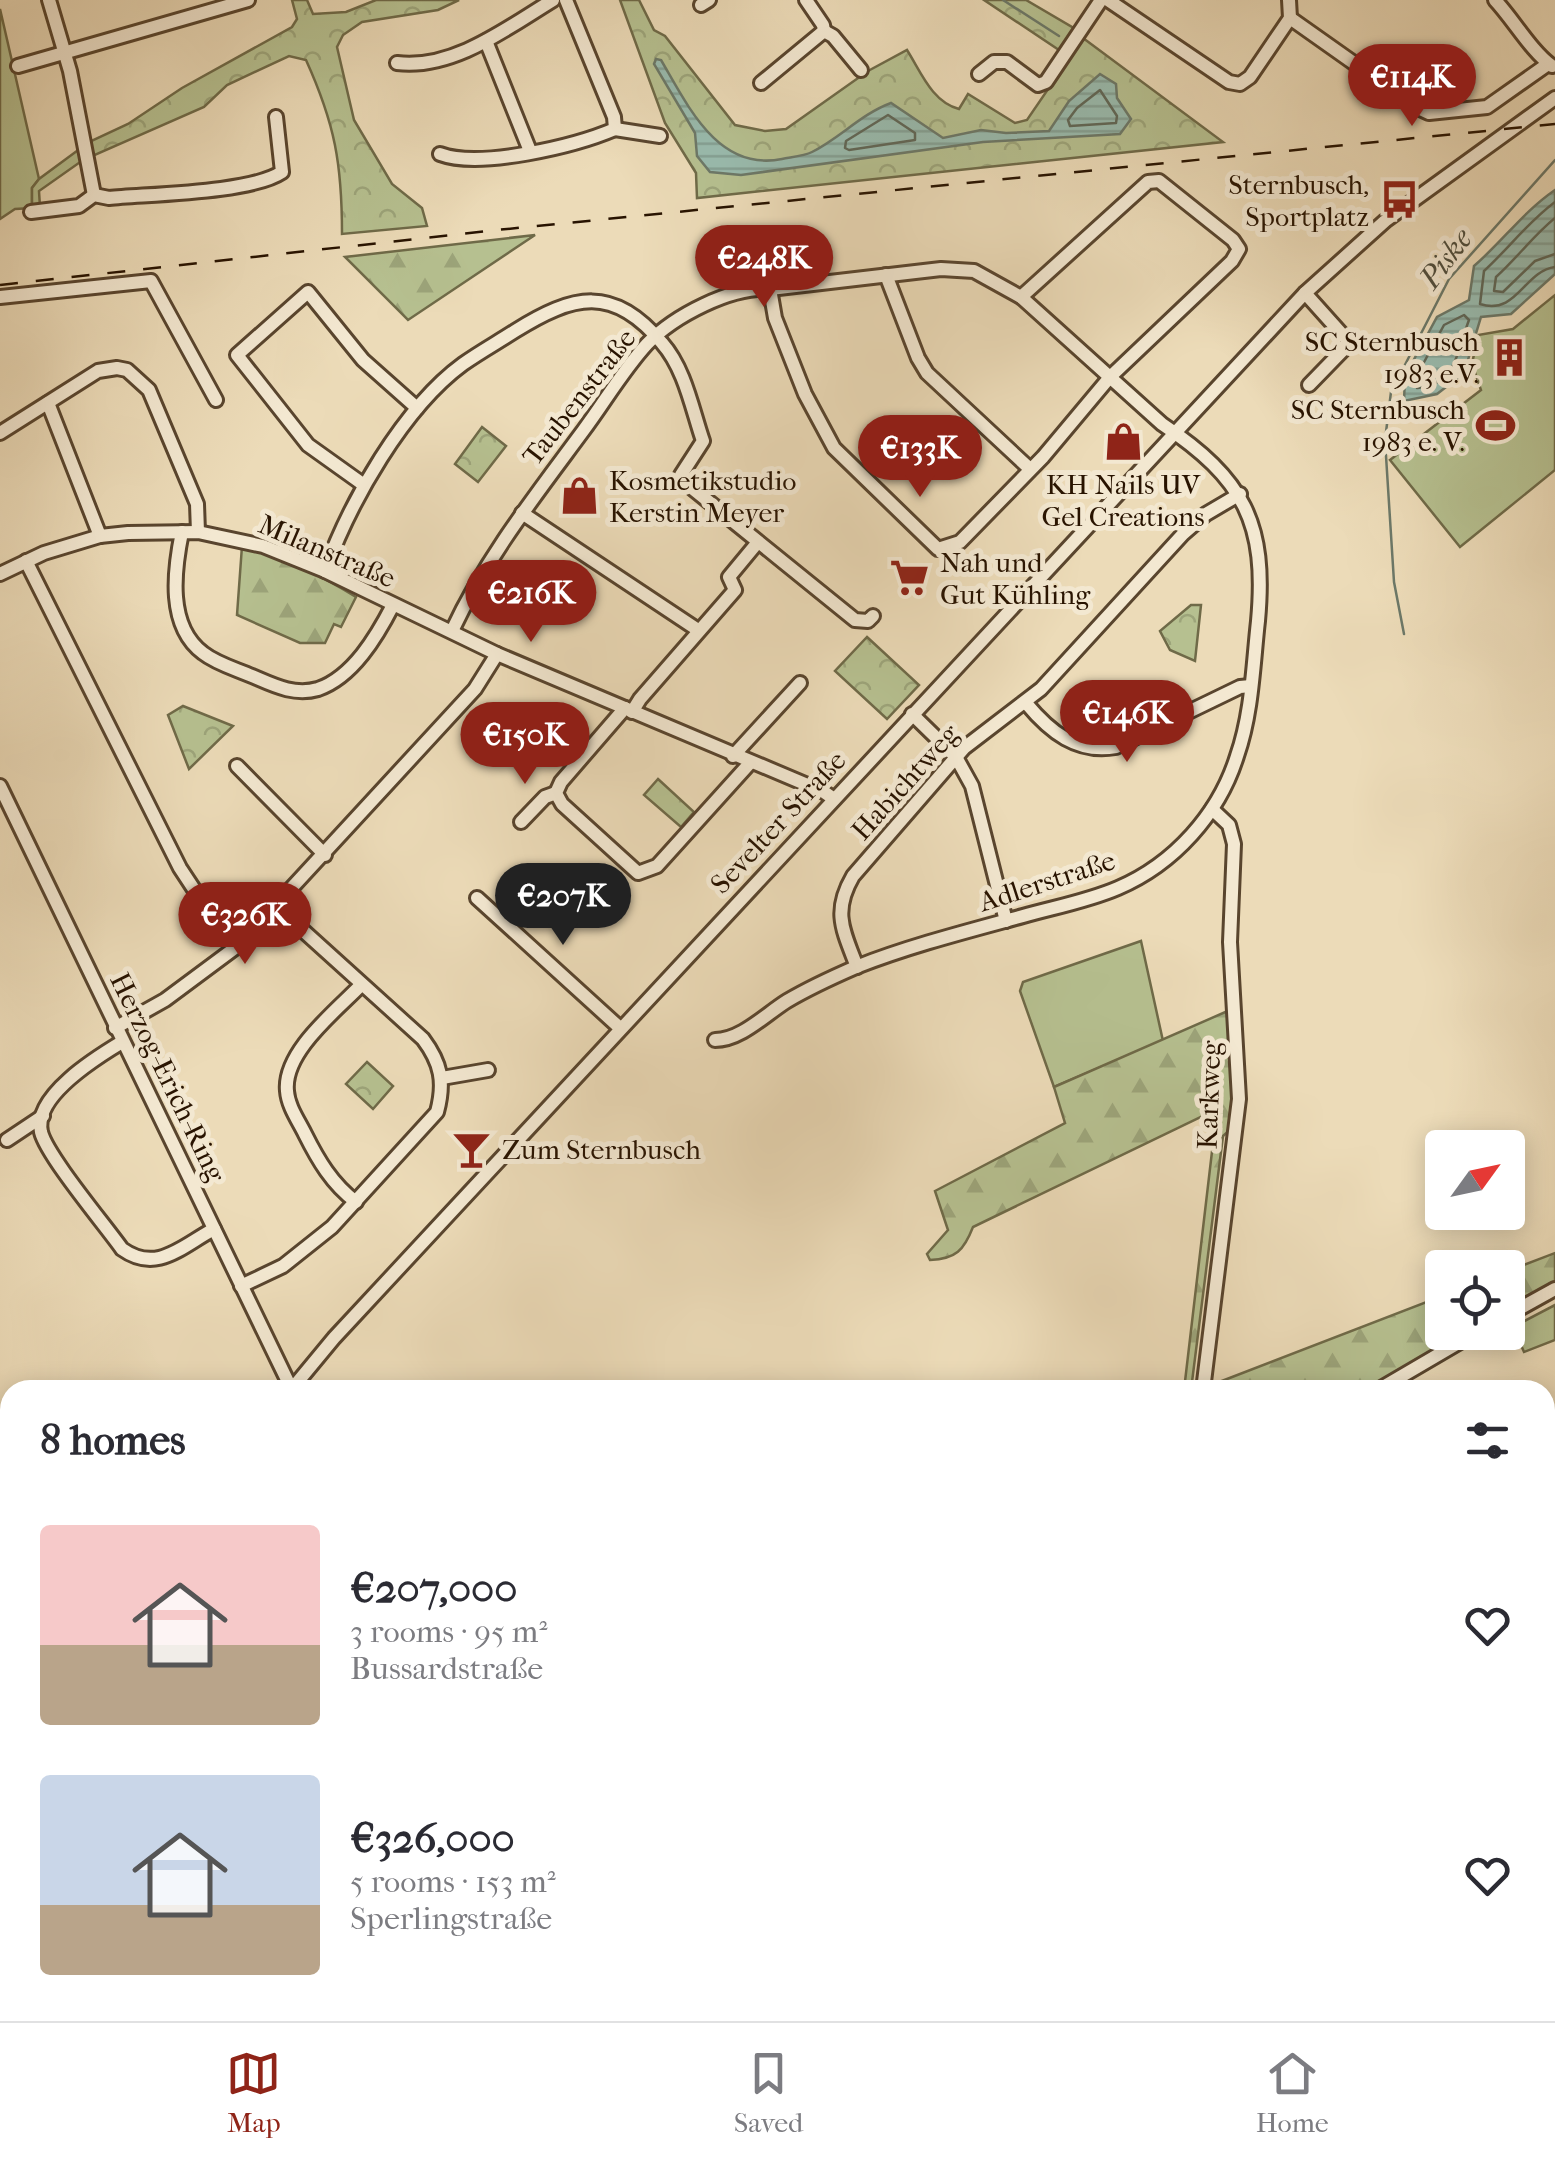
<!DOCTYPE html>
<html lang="en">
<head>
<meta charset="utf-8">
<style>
	body { margin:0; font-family:"IM FELL French Canon",serif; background:#f2f2f3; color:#2b2b33; height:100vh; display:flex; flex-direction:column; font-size:38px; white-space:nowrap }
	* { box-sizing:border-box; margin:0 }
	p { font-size:32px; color:#7c7c81 }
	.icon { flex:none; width:55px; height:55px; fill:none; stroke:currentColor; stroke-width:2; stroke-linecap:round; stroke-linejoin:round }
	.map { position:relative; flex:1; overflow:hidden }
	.drawer { position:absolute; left:0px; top:1380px; width:1555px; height:642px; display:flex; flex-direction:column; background:#fff; border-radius:30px 30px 0 0; box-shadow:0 5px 25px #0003 }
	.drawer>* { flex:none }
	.needle { width:65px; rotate:57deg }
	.fabs { position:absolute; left:1425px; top:1130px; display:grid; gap:20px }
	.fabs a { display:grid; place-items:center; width:100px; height:100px; border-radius:10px; background:#fff; box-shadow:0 5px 25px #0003; font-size:50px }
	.price { position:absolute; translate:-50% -85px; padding:0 22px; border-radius:35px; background:#8f2418; color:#fff; font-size:32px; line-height:65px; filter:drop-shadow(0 2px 5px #0008) }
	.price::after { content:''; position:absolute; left:50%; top:60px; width:30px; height:22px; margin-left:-15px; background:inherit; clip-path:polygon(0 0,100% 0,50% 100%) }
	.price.on { background:#222; color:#fff }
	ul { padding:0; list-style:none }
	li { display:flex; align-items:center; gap:30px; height:250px; padding:0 40px }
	li span { display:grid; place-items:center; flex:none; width:280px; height:200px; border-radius:10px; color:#555 }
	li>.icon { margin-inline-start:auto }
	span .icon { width:120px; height:120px; fill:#fffc; stroke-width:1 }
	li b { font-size:42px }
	h2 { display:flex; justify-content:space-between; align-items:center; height:120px; padding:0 40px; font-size:42px }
	.dock { display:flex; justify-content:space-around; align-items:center; height:140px; border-top:2px solid #e1e1e2; background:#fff; font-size:28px; color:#7c7c81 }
	.dock a { display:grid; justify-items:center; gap:5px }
	.dock .on { color:#8f2418 }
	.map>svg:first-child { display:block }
	.green { fill:#b6c090; stroke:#6f6a48; stroke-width:2.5 }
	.forest { fill:url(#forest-firs); stroke:#6f6a48; stroke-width:2.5 }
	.park { fill:url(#park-crowns); stroke:#6f6a48; stroke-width:2.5 }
	.water { fill:url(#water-rules); stroke:#6c7868; stroke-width:2.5 }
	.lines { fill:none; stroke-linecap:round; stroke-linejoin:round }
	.shore { stroke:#606757; stroke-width:2.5 }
	.stream { stroke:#6c7868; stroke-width:2.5 }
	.minor-casing { stroke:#59452e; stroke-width:18 }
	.minor { stroke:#f3e8d1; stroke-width:12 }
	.rail { stroke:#281300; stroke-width:2.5; stroke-dasharray:18 18; stroke-linecap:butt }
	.labels { text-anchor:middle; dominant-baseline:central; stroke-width:10; stroke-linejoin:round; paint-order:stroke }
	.poi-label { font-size:28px; fill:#281300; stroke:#f3e8d1; text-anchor:end }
	.street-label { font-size:28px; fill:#281300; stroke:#f3e8d1 }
	.water-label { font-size:30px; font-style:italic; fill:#504e3d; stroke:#f3e8d1 }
</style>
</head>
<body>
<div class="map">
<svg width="1555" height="2021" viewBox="0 0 1555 2021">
	<defs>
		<pattern id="forest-firs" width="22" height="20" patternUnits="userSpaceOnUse" patternTransform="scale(2.5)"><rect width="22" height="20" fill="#b6c090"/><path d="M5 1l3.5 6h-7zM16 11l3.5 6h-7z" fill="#9ca47a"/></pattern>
		<pattern id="park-crowns" width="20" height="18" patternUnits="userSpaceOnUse" patternTransform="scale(2.5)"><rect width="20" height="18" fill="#b6c090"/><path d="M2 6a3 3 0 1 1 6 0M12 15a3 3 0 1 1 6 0" fill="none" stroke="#9ca47a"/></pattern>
		<pattern id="water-rules" width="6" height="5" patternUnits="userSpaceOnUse" patternTransform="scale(2.5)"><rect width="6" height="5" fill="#99bbae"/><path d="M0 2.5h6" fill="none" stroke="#84a094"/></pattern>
	</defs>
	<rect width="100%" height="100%" fill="#ecdbb8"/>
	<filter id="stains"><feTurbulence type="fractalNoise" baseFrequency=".002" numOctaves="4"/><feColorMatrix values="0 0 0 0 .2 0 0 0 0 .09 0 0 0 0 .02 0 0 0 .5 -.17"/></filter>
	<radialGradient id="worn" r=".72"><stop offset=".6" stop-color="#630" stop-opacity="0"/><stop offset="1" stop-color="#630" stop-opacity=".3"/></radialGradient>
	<!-- green -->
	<g class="green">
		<path d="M0 9 39 179 32 188V208L15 209 0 219Z"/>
		<path d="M1555 295V470L1460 547 1390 460 1481 390 1472 364 1478 335 1513 329Z"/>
		<path d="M1141 941 1163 1041 1054 1087 1020 991 1023 982Z"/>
		<path d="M1555 1305V1340L1524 1352 1513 1327Z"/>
	</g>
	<!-- forest -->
	<g class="forest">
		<path d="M535 235 408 320 345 257Z"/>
		<path d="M242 546C282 556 320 575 356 597L341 627 334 624 325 643H300L237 615Z"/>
		<path d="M1230 1010 1233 1106 1230 1130 1223 1136 1191 1390H1184L1217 1109 973 1227C964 1250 956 1259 930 1260L927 1254 948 1230 935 1191 1065 1123 1054 1087Z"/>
		<path d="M1555 1253V1282L1508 1308V1271Z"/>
		<path d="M1442 1296V1332L1465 1333 1364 1390H1213L1214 1384Z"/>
	</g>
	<!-- park -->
	<g class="park">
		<path d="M292 0H307L313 14 346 12 376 0H459L438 10 362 22 343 35 337 47 354 120 392 184 422 208 427 226 342 234C342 164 335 124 306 60L289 56 227 85 204 107 83 160 39 191 40 207 32 208V188L39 179 89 142 128 124 182 88 292 27 297 19Z"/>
		<path d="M620 0H639L654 30 665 36 735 125 765 131 786 129 868 71 907 50C921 72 932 102 959 109L968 94 1015 123 1027 120 1083 38 1223 142 697 198 696 173 665 123Z"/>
		<path d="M984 0H1026L1077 30 1062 52Z"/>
		<path d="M482 427 506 446 478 482 455 464Z"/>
		<path d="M1191 605H1201L1195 661 1170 650 1160 631Z"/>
		<path d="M867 637 919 685 887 719 835 671Z"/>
		<path d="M183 706 233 726 189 769 168 715Z"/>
		<path d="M658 779 694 812 681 827 644 795Z"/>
		<path d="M367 1062 393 1086 373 1109 346 1084Z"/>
	</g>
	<!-- water -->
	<g class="water">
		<path d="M656 59 661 60C688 106 718 172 782 159 792 157 804 156 812 152 840 138 861 114 891 103L943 138 981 130 1006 133 1049 131 1069 101 1100 74 1116 84 1117 98 1131 119 1120 134 983 142 741 175 710 172 697 156 695 133 654 64Z"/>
		<path d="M1555 190V274L1511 314 1481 317 1464 373 1437 394 1404 401 1405 376 1437 317 1469 300 1474 266C1503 241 1523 212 1555 190Z"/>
	</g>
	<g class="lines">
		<!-- shore -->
		<g class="shore">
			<path d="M1100 90 1117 116 1116 123 1070 126 1068 120 1077 108Z"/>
			<path d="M888 115 915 133V140L849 150 845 148 846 141Z"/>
			<path d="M1555 202C1528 222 1509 248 1484 271L1480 304C1517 316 1524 271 1555 267"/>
			<path d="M1555 218C1533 236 1517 258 1496 277L1494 291 1503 292 1535 261 1555 254"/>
			<path d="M1464 315 1469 320C1457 351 1457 385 1417 388L1415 379 1444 325Z"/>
		</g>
		<!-- stream -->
		<g class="stream">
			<path d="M1003 0 1059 36"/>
			<path d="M1404 634 1394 582 1385 440 1391 392 1449 279 1555 160"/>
			<path d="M1471 2012 1472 2021"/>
		</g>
		<defs>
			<g id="minor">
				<path d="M49 0 70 71 94 195"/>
				<path d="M1108 0 1229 82 1240 84 1250 77 1290 18 1289 0"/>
				<path d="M1495 0C1513 19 1531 51 1552 66"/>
				<path d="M701 5 709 0"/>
				<path d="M1290 18 1416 107 1429 113 1487 107 1548 64"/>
				<path d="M824 31 833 36 861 70"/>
				<path d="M486 41 530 151"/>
				<path d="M397 63C453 70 507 28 553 0"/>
				<path d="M18 66 248 0"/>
				<path d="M979 74 994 62H1007L1038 85 1046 82 1101 0"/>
				<path d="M761 83 824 31 823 25 806 0"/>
				<path d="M615 129 660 136"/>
				<path d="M440 154C480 169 575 146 615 129L614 117 566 0"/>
				<path d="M31 212 79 206 94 195 109 198C150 194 251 193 282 172L276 117"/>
				<path d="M886 275 918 358 927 373 1030 469"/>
				<path d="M770 289 775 318 805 394 834 448 938 549 960 542 1043 457 1110 377 1232 261 1239 249 1233 240 1159 181 1148 182 1021 297"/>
				<path d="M1305 293 1348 341 1343 350 1309 385"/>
				<path d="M0 297 151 281 216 400"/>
				<path d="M48 403 100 536"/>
				<path d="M0 433 98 371 117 368 127 370 149 390 197 504 198 532"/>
				<path d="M364 485 308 445 237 355 308 292 363 360 417 408"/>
				<path d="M522 513 698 630"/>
				<path d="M182 532C174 571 167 626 203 653 217 664 236 669 252 676 273 685 294 696 318 689 353 677 377 636 393 605"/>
				<path d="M26 561 180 868 203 903 239 945"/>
				<path d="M325 571C350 502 403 408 463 364 480 352 498 342 515 331 573 295 613 284 662 343 685 369 692 409 703 441L681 475 687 484 855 620 868 621 873 616"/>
				<path d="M0 574 44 553 100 536 128 533 198 532 263 546 325 571 497 654 824 792 834 799"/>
				<path d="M452 631C486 558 535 496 583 431 604 403 623 370 647 344 674 316 731 286 770 289L941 269 974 271 1021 297 1162 424C1244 479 1267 523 1258 621 1253 666 1252 713 1237 756 1219 814 1174 864 1118 888 1088 901 1055 907 1023 916 968 931 909 946 856 967 833 977 809 988 787 1001 766 1014 741 1040 715 1040"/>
				<path d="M1026 703C1050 732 1077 754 1116 747L1240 687 1251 686"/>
				<path d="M625 708 561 782 556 793 562 804 638 873 657 866 750 763"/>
				<path d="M632 712 640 699 735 590 729 577 758 542"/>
				<path d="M912 714 956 757 972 786 1006 921"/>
				<path d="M733 756 800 683"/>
				<path d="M237 766 325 855"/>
				<path d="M0 786 292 1390"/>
				<path d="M521 822 545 797 556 793"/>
				<path d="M477 898 620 1028"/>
				<path d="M857 967C843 930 832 912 853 876L964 748 1041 689 1183 534 1206 514 1240 494"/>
				<path d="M115 1028 165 1000 239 945 475 689 497 654"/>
				<path d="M122 1042C97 1057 33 1096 41 1132 47 1156 105 1225 122 1249 157 1274 182 1246 214 1229"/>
				<path d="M442 1078 488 1070"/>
				<path d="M7 1140 43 1116"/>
				<path d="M356 1202C332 1184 318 1160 305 1134 298 1120 288 1106 287 1091 283 1052 336 1011 361 985"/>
				<path d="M241 1286 283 1266 332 1227 437 1112C445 1082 441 1063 423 1039L277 907"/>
				<path d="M1508 1315 1555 1289"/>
				<path d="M291 1390 334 1338 1305 293 1385 221 1555 98"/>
				<path d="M1203 1390 1239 1099 1230 942 1234 844 1229 825 1212 809"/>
				<path d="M1378 1390 1477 1332"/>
				<path d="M0 1868 10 1854"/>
				<path d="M660 2012 665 2021"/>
				<path d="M1240 2012 1241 2021"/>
				<path d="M1482 2012 1484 2021"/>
			</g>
		</defs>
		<!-- minor casing -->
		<use href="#minor" class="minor-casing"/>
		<!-- minor -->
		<use href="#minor" class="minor"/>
		<!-- rail -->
		<path class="rail" d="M0 285 497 230 1555 124"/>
	</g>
	<!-- icons -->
	<defs>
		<symbol id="bus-bare" viewBox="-9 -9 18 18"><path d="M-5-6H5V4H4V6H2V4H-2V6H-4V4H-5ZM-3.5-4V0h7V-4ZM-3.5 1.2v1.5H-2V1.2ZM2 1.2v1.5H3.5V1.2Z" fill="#8f2418" stroke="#f3e8d1" stroke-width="2.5" paint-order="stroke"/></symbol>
		<symbol id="building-bare" viewBox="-9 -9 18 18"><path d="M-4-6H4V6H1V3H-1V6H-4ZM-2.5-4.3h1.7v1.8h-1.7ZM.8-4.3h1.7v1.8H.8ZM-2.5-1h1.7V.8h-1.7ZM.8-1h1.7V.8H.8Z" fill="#8f2418" stroke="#f3e8d1" stroke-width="2.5" paint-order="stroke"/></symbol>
		<symbol id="stadium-bare" viewBox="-9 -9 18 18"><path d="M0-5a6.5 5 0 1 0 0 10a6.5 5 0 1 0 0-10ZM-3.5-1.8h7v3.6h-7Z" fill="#8f2418" stroke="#f3e8d1" stroke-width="2.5" paint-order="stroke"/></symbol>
		<symbol id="shop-bare" viewBox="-9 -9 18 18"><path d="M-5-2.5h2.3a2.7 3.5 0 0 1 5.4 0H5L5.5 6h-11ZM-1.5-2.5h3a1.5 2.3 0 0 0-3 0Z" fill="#8f2418" stroke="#f3e8d1" stroke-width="2.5" paint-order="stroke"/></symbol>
		<symbol id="supermarket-bare" viewBox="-9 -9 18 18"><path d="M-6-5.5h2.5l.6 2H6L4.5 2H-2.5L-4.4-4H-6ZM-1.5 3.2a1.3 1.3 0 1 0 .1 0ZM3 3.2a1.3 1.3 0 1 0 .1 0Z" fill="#8f2418" stroke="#f3e8d1" stroke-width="2.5" paint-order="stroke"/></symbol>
		<symbol id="bar-bare" viewBox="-9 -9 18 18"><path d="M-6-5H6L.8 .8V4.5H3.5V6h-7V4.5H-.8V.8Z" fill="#8f2418" stroke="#f3e8d1" stroke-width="2.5" paint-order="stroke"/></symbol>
	</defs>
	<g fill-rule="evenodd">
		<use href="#bus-bare" x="1372" y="172" width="55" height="55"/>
		<use href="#building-bare" x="1482" y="330" width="55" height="55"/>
		<use href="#stadium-bare" x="1468" y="398" width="55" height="55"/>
		<use href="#shop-bare" x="1096" y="414" width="55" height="55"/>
		<use href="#shop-bare" x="552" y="468" width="55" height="55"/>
		<use href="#supermarket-bare" x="882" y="550" width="55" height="55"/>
		<use href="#bar-bare" x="444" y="1122" width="55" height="55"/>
	</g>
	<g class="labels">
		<!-- poi labels -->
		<g class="poi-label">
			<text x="1369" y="184">Sternbusch,<tspan x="1369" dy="32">Sportplatz</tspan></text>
			<text x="1479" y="341">SC Sternbusch<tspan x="1479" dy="32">1983 e.V.</tspan></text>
			<text x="1465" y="409">SC Sternbusch<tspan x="1465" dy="32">1983 e. V.</tspan></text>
			<text x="609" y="480" text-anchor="start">Kosmetikstudio<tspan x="609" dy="32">Kerstin Meyer</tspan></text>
			<text x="1123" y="484" text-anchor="middle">KH Nails UV<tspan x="1123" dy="32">Gel Creations</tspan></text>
			<text x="940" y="562" text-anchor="start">Nah und<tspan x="940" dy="32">Gut Kühling</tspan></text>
			<text x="502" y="1149" text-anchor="start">Zum Sternbusch</text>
		</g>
		<!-- street labels -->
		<g class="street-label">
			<text transform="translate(579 397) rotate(-52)">Taubenstraße</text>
			<text transform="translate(327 551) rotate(23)">Milanstraße</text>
			<text transform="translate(905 782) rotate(-48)">Habichtweg</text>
			<text transform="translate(778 822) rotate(-47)">Sevelter Straße</text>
			<text transform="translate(1047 881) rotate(-18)">Adlerstraße</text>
			<text transform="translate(168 1077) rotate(64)">Herzog-Erich-Ring</text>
			<text transform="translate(1209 1095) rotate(-88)">Karkweg</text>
		</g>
		<!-- water labels -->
		<g class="water-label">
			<text transform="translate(1446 259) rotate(-53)">Piske</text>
		</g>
	</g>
	<rect width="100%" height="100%" filter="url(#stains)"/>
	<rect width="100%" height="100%" fill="url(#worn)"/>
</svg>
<div class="fabs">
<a><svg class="needle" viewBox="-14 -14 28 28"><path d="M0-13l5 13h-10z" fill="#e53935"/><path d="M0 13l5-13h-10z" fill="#7c7c81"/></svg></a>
<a><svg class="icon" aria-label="locate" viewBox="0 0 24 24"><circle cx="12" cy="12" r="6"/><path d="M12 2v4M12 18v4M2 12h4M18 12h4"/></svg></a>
</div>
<b class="price" style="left:1412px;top:129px">€114K</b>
<b class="price" style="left:764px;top:310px">€248K</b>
<b class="price" style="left:920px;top:500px">€133K</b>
<b class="price" style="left:531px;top:645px">€216K</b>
<b class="price" style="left:1127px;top:765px">€146K</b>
<b class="price" style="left:525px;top:787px">€150K</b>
<b class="price on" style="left:563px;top:948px">€207K</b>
<b class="price" style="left:245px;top:967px">€326K</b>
<section class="drawer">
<h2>8 homes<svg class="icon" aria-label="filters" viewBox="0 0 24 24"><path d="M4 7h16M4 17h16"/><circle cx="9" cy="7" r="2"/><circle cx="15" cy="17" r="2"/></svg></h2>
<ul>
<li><span style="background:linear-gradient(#f6c9c9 60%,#b9a48a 0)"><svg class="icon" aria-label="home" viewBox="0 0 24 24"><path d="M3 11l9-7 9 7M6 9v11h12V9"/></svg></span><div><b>€207,000</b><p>3 rooms · 95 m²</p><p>Bussardstraße</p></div><svg class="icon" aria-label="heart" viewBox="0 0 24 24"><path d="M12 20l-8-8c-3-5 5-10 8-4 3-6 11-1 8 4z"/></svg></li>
<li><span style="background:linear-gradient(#c9d6e8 65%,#b9a48a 0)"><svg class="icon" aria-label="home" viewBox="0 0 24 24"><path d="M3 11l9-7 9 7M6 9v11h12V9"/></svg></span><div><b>€326,000</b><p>5 rooms · 153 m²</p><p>Sperlingstraße</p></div><svg class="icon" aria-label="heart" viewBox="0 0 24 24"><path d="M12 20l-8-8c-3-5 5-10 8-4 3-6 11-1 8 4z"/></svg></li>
</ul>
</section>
</div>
<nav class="dock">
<a class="on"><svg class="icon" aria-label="map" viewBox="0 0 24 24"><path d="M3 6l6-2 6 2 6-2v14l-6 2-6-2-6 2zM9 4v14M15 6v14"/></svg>Map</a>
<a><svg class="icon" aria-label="saved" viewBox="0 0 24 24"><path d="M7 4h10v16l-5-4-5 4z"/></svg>Saved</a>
<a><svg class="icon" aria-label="home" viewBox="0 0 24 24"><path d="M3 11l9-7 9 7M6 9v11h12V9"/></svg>Home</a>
</nav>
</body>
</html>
